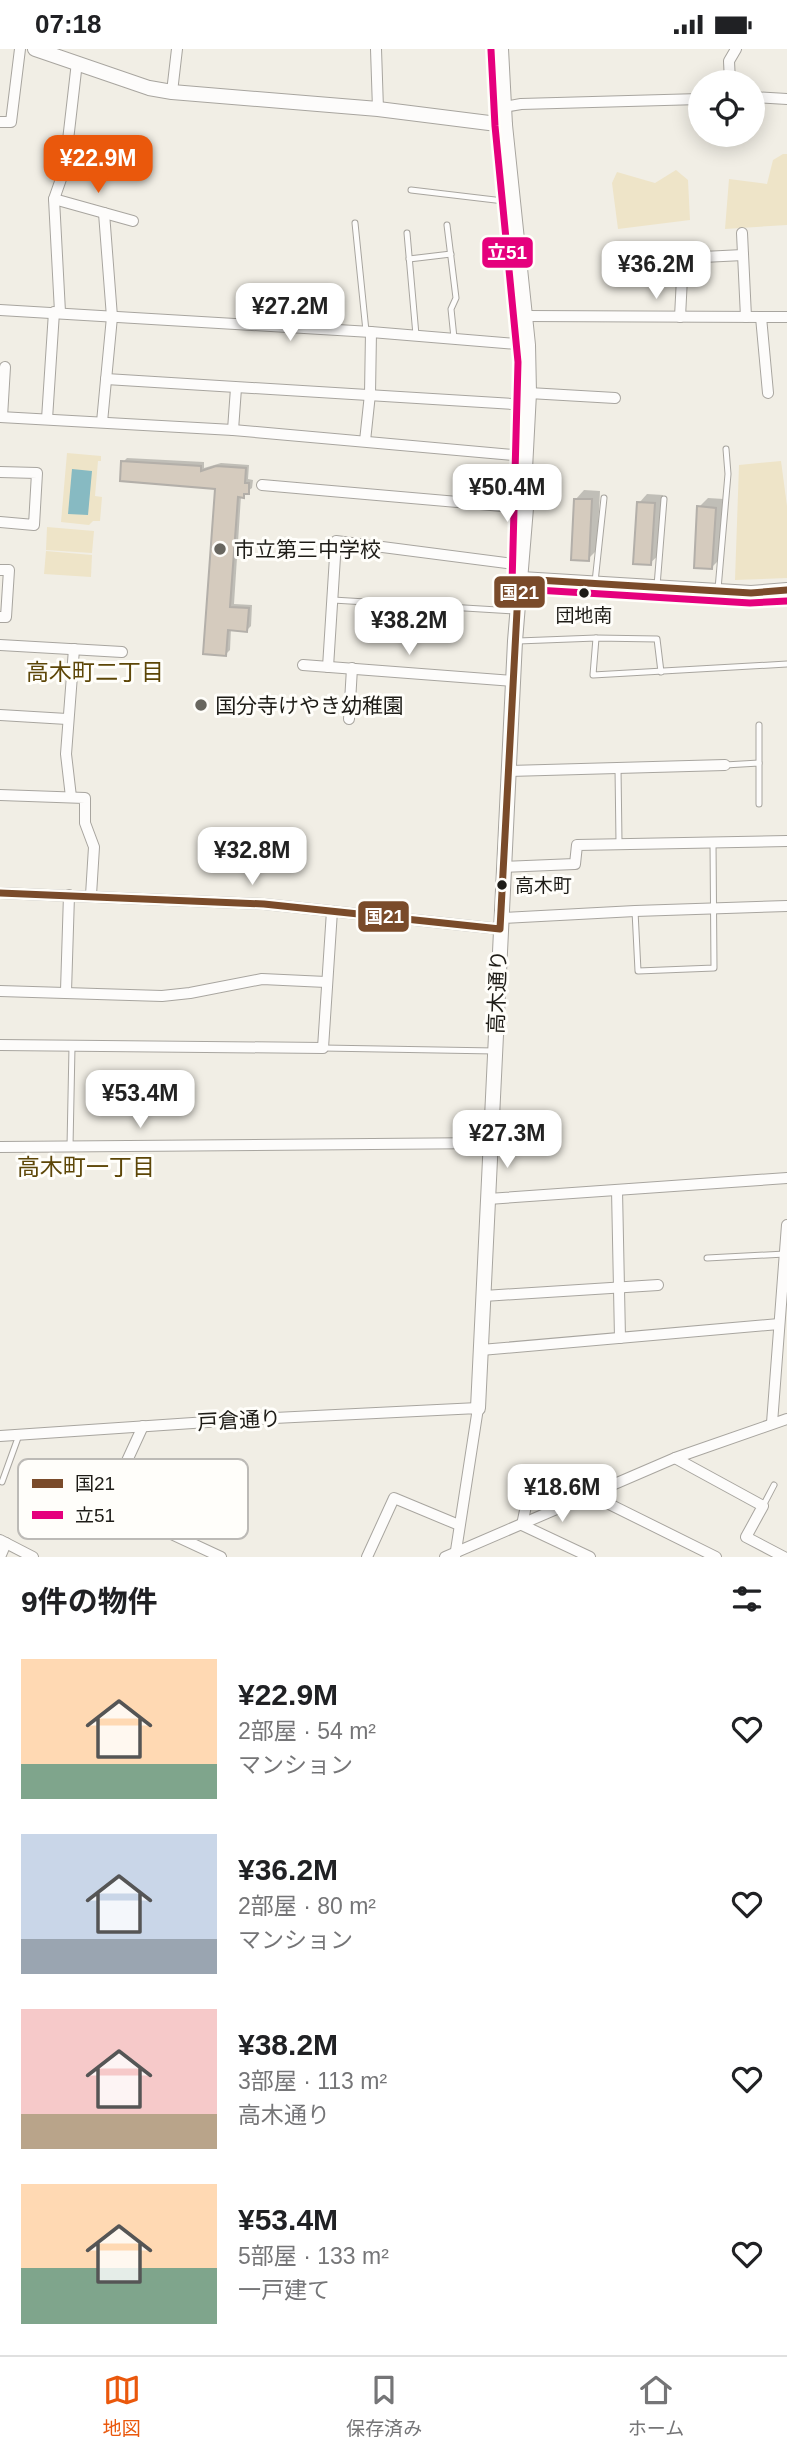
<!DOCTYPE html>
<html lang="ja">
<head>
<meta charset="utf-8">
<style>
	body { margin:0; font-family:Arial,"Noto Sans JP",sans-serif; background:#f6f6f6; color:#202124; height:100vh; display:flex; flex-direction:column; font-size:26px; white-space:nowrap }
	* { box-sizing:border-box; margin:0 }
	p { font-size:23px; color:#757577 }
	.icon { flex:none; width:38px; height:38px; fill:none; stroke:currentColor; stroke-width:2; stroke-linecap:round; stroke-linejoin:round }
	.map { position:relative; height:1508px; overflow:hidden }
	.sheet { display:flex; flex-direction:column; background:#fff; flex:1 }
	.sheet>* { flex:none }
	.buttons { position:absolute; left:688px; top:21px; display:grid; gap:14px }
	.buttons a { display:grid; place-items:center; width:77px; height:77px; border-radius:50%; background:#fff; box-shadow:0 4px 18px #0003; font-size:35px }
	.price { position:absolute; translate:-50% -60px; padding:0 16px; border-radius:14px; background:#fff; color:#222; font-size:23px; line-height:46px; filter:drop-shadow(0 2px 4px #0008) }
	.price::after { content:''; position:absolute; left:50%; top:42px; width:21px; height:16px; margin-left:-10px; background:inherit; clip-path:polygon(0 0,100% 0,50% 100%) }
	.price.on { background:#ea580c; color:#fff }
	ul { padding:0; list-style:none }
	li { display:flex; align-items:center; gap:21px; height:175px; padding:0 21px }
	li span { display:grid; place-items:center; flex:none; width:196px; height:140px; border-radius:0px; color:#555 }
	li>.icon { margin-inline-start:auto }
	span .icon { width:84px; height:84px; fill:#fffc; stroke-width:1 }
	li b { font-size:30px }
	h2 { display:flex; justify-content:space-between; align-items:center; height:84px; padding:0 21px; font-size:30px }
	.status { display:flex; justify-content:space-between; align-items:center; height:49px; padding:0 35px; background:#fff; direction:ltr }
	.status svg { height:19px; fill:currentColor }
	.tab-bar { display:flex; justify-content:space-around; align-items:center; height:98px; border-top:2px solid #e0e0e0; background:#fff; font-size:19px; color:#757577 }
	.tab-bar a { display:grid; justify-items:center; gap:4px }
	.tab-bar .on { color:#ea580c }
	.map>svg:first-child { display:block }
	.green { fill:#eee4c8 }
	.water { fill:#87bac2 }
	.shadow { fill:#0003 }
	.building { fill:#d5cbbe; stroke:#b3afa9; stroke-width:2 }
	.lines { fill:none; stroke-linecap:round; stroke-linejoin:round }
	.service-casing { stroke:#a8a59f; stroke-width:7 }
	.minor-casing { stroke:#a8a59f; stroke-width:12 }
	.tertiary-casing { stroke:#a8a59f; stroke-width:16 }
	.service { stroke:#fdfcfb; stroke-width:5 }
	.minor { stroke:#fdfcfb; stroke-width:10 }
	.tertiary { stroke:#fdfcfb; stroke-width:14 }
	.bus-1-casing { stroke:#fffefa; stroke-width:12 }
	.bus-2-casing { stroke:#fffefa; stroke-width:12 }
	.bus-1 { stroke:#7a4b2a; stroke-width:7 }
	.bus-2 { stroke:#e5007d; stroke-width:7 }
	.poi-dot { fill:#68665f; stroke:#fffefa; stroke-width:2.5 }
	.bus-dot { fill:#1e1c17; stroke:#fffefa; stroke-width:2.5 }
	.labels { text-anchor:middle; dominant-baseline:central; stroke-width:6; stroke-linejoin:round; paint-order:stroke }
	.bus-label { font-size:19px; fill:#1e1c17; stroke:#fffefa }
	.poi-label { font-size:21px; fill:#1e1c17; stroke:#fffefa; text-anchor:start }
	.street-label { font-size:21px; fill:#1e1c17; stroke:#fffefa }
	.neighbourhood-label { font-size:23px; fill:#5d4607; stroke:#fffefa }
	.key { fill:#fffefa; stroke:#bcbab6; stroke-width:2 }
	.key-label { font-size:19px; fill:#1e1c17 }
	.line-badge { stroke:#fffefa; stroke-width:2.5 }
	.badge-label { font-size:19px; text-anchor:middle; font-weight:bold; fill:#fff }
</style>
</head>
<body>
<div class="status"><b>07:18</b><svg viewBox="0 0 49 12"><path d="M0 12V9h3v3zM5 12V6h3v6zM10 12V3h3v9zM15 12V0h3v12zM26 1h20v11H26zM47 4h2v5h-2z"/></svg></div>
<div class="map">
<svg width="787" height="1508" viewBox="0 0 787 1508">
	<rect width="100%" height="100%" fill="#f1eee5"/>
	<!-- green -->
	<g class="green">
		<path d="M783 105H787V176L725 180 729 130 767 135 773 111Z"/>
		<path d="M676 121 688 131 690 171 618 180 612 134 617 123 655 134Z"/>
		<path d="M67 404 101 407V412H98L95 447 102 448 100 472H93L89 476 61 473Z"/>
		<path d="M781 412 787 457V529L735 531 739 416Z"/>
		<path d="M47 478 94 482 92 504 46 501Z"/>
		<path d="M46 502 92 506 91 528 44 525Z"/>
	</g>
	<!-- water -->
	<path class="water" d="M72 420 92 422 88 466 68 465Z"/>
	<!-- shadow -->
	<g class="shadow">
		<path d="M127 409 204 413V419L221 414 249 416 248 430 253 431 252 439 241 447 234 555 252 556 251 577 247 581 231 579 230 601 226 605 217 438 123 413Z"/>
		<path d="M584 441 600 442 597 501 588 510 576 450Z"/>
		<path d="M647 445 663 446 659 506 650 514 639 454Z"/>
		<path d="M708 449 724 450 720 510 711 519 699 458Z"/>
	</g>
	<!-- building -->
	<g class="building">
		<path d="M121 412 201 417V422L216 417 246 419 245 434H249V445H244V449L238 448 230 558 249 559 247 583 228 581 226 607 203 605 215 440 120 432Z"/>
		<path d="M574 450H592L589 512 571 511Z"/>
		<path d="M637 453 655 454 651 516 633 515Z"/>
		<path d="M697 457 716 459 712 520 694 519Z"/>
	</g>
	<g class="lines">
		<defs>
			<g id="service">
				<path d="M411 141 512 153"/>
				<path d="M355 174 366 282"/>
				<path d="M447 176 456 249 451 260 454 289"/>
				<path d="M407 184 416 286"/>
				<path d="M409 210 451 205"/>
				<path d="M528 429H544"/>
				<path d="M595 533 604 449"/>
				<path d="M657 537 664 450"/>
				<path d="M718 540 728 425 726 400"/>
				<path d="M333 551 515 562"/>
				<path d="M596 589 593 626 787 615"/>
				<path d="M518 592 596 589 657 590 661 623"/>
				<path d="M759 714V676"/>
				<path d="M725 716 759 714V755"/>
				<path d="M618 719 619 793"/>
				<path d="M635 862 638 922 714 919 713 794"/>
				<path d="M323 999 495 1002"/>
				<path d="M70 1097 72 998"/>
				<path d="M707 1209 785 1205"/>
				<path d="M34 1424 103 1455 108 1456"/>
				<path d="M2 1433 19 1386"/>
				<path d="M763 1457 774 1436"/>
			</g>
			<g id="minor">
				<path d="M376 0 378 60"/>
				<path d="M730 33 729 12 736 0"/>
				<path d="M172 43 177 0"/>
				<path d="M752 48 787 50"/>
				<path d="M504 58 521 55 700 50"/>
				<path d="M0 73H11L20 0"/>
				<path d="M54 150 133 172"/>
				<path d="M742 184 746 268"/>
				<path d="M0 261 371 283 528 296"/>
				<path d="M60 263 54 150 61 130 67 100 77 13"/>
				<path d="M525 267 787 268"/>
				<path d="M680 268 683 209 743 206"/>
				<path d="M761 268 768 344"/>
				<path d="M106 330 529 356"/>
				<path d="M529 344 615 349"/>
				<path d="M0 368 233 381 525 407"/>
				<path d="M2 368 5 318"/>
				<path d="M47 370 54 263"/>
				<path d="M102 373 112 268 104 164"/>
				<path d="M233 381 236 339"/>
				<path d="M365 392 370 345 371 283"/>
				<path d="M0 423 37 424 34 476 0 473"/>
				<path d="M262 436 526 459"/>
				<path d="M0 521H9L6 568H0"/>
				<path d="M0 596 122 603"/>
				<path d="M303 616 513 632"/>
				<path d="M328 618 336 492 522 516"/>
				<path d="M0 666 67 670"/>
				<path d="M349 670 352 619"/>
				<path d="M509 722 725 716"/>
				<path d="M0 746 85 749V774L94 798 91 846"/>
				<path d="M71 748 66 705 74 600"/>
				<path d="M504 818 575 815 577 796 787 792"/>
				<path d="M0 844 264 855 500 880"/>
				<path d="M501 869 635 862 787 857"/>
				<path d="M0 942 162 947 190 944 262 930 326 933"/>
				<path d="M66 942 69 846"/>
				<path d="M0 996 323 999 332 862"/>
				<path d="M0 1098 491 1094"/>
				<path d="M617 1141 620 1289"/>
				<path d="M488 1150 787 1129"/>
				<path d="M484 1247 658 1236"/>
				<path d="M481 1301 779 1275"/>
				<path d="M772 1374 787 1176"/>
				<path d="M143 1377 109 1451V1456L221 1508"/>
				<path d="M0 1387 252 1370 478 1359 455 1508"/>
				<path d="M675 1409 763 1457 746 1488 784 1508"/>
				<path d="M589 1445 716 1508"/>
				<path d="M522 1476 590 1508"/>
				<path d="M522 1476 528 1447"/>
				<path d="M0 1491 33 1508"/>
				<path d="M0 1508 6 1494"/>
				<path d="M367 1508 394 1449 459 1476"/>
				<path d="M445 1508 675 1409 787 1370"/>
			</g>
			<g id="tertiary">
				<path d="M35 0 149 39 172 43 378 60 505 76"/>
				<path d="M521 530 718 542 751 544 787 541"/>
				<path d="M478 1359 515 592 526 459 525 420 529 344 528 296 505 76 501 0"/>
			</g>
		</defs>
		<!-- service casing -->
		<use href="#service" class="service-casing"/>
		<!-- minor casing -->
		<use href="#minor" class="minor-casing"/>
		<!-- tertiary casing -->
		<use href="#tertiary" class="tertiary-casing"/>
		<!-- service -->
		<use href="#service" class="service"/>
		<!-- minor -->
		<use href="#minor" class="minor"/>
		<!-- tertiary -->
		<use href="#tertiary" class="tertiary"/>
		<defs>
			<path id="bus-1" d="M0 844 264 855 500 880 517 562 521 530 751 544 787 541"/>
			<path id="bus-2" d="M491 1 495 77 518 313 512 535 520 540 750 554 787 552"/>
		</defs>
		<!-- bus-1 casing -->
		<use href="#bus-1" class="bus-1-casing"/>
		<!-- bus-2 casing -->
		<use href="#bus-2" class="bus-2-casing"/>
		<!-- bus-1 -->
		<use href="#bus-1" class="bus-1"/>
		<!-- bus-2 -->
		<use href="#bus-2" class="bus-2"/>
	</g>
	<!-- markers -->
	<g class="poi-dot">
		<circle cx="220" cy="500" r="7"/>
		<circle cx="201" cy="656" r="7"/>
	</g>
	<g class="bus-dot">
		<circle cx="584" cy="544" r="6"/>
		<circle cx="502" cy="836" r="6"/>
	</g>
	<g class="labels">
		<!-- bus labels -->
		<g class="bus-label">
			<text x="584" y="566">団地南</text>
			<text x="515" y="836" text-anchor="start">高木町</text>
		</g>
		<!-- poi labels -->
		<g class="poi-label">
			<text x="234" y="500">市立第三中学校</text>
			<text x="215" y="656">国分寺けやき幼稚園</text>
		</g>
		<!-- street labels -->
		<g class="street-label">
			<text transform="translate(497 943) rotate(-88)">高木通り</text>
			<text transform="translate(239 1371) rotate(-3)">戸倉通り</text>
		</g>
		<!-- neighbourhood labels -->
		<g class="neighbourhood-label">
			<text x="95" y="623">高木町二丁目</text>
			<text x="86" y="1118">高木町一丁目</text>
		</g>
	</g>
	<!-- legend -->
	<rect x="18" y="1410" width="230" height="80" rx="10" class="key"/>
	<rect x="32" y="1430" width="31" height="9" fill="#7a4b2a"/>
	<rect x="32" y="1462" width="31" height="8" fill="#e5007d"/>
	<g class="key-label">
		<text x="75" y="1441">国21</text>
		<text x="75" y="1473">立51</text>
	</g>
	<g class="line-badge">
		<rect x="481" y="187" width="53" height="33" rx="7" fill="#e5007d"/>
		<rect x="493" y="526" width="53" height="34" rx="7" fill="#7a4b2a"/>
		<rect x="357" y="851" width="53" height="33" rx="7" fill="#7a4b2a"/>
	</g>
	<g class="badge-label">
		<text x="507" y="210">立51</text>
		<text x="519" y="550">国21</text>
		<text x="384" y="874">国21</text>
	</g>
</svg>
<div class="buttons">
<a><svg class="icon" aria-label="locate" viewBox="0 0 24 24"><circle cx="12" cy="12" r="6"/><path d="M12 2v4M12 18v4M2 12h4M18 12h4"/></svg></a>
</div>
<b class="price on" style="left:98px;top:146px">¥22.9M</b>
<b class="price" style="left:656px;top:252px">¥36.2M</b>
<b class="price" style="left:290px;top:294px">¥27.2M</b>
<b class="price" style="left:507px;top:475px">¥50.4M</b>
<b class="price" style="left:409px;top:608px">¥38.2M</b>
<b class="price" style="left:252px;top:838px">¥32.8M</b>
<b class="price" style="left:140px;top:1081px">¥53.4M</b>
<b class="price" style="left:507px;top:1121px">¥27.3M</b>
<b class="price" style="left:562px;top:1475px">¥18.6M</b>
</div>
<section class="sheet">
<h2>9件の物件<svg class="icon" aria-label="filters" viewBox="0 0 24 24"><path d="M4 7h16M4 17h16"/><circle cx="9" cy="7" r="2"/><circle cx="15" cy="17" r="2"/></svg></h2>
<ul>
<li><span style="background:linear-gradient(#ffd9b3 75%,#7fa58c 0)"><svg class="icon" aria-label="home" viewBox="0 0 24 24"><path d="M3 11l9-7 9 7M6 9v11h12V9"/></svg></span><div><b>¥22.9M</b><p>2部屋 · 54 m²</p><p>マンション</p></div><svg class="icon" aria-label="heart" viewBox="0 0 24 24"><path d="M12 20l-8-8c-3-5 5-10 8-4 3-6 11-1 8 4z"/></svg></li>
<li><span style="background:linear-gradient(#c9d6e8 75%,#9aa5b1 0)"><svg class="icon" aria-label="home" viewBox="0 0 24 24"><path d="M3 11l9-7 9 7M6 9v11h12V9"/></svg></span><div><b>¥36.2M</b><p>2部屋 · 80 m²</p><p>マンション</p></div><svg class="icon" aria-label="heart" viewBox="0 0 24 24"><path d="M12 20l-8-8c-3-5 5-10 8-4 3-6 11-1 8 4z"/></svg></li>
<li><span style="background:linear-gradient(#f6c9c9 75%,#b9a48a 0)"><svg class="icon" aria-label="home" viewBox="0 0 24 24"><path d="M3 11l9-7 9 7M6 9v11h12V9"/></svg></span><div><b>¥38.2M</b><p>3部屋 · 113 m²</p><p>高木通り</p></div><svg class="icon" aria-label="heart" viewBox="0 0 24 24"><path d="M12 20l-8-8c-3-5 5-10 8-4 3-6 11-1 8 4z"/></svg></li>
<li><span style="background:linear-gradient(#ffd9b3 60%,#7fa58c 0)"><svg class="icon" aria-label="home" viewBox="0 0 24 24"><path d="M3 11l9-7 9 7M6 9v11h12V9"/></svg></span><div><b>¥53.4M</b><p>5部屋 · 133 m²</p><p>一戸建て</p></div><svg class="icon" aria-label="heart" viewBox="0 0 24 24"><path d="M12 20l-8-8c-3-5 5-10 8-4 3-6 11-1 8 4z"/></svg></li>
</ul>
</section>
<nav class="tab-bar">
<a class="on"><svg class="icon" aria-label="map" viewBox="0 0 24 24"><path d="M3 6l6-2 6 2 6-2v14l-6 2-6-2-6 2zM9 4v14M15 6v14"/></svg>地図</a>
<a><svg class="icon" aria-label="saved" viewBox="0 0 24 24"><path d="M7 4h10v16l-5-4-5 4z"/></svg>保存済み</a>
<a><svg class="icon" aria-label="home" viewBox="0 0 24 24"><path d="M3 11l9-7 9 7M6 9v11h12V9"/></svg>ホーム</a>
</nav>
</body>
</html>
